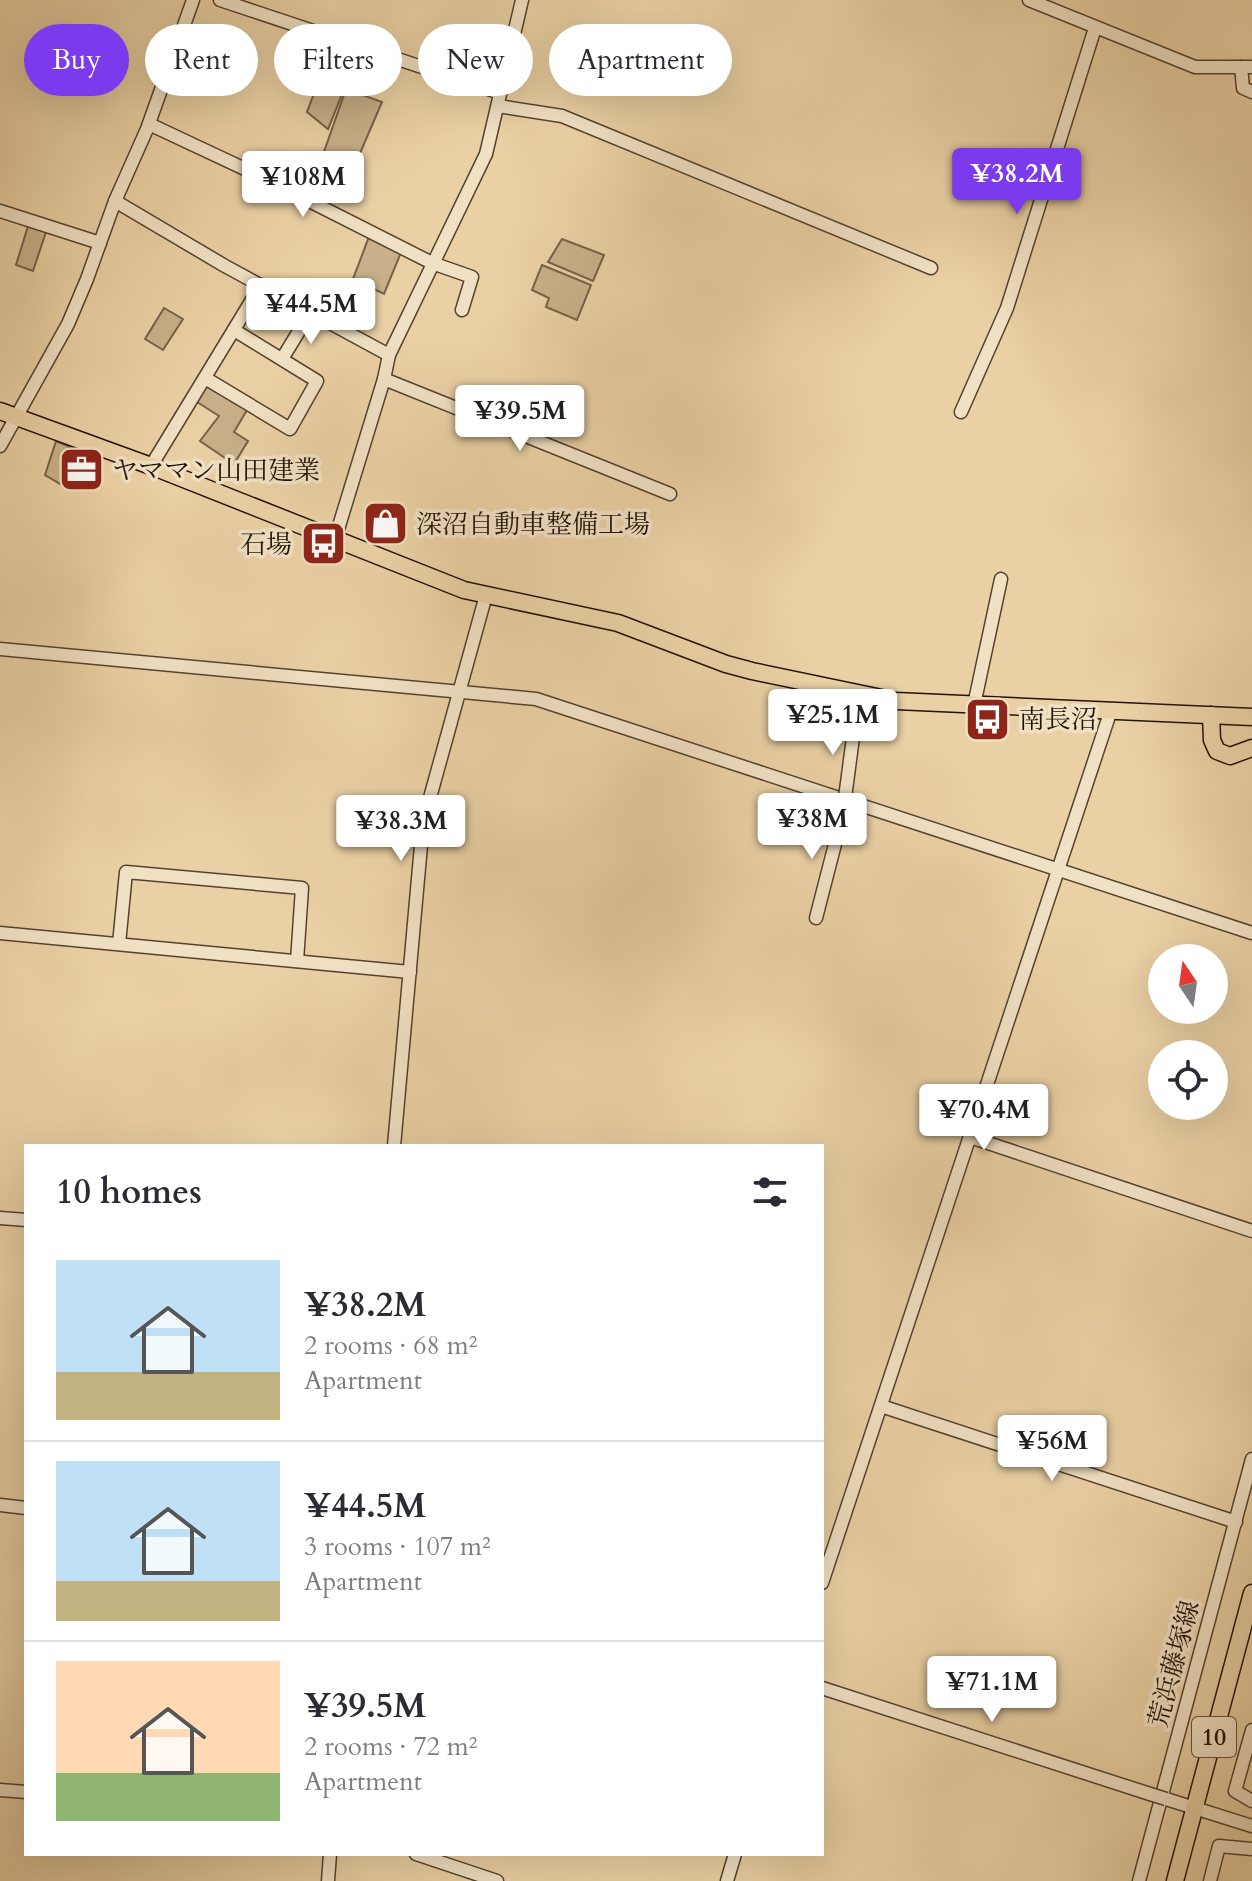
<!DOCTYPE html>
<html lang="en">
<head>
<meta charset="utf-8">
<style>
	body { margin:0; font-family:Cardo,"Noto Serif JP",serif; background:#f2f2f3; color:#2b2b33; height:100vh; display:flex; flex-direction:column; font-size:30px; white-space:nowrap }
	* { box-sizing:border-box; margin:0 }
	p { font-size:26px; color:#7c7c81 }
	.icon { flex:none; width:44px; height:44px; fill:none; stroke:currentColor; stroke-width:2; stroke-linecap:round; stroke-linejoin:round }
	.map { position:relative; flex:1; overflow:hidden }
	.panel { position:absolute; left:24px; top:1144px; width:800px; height:712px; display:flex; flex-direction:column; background:#fff; border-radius:0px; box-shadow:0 8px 32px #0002 }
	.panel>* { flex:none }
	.top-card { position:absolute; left:24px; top:24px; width:800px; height:72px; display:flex; gap:16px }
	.needle { width:52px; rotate:347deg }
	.fabs { position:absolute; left:1148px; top:944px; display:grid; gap:16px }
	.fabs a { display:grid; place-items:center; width:80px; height:80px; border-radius:50%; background:#fff; box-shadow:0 8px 32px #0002; font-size:40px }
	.price { position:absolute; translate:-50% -68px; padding:0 18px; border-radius:8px; background:#fff; color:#222; font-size:26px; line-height:52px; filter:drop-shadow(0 2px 4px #0008) }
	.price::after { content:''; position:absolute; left:50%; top:48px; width:24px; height:18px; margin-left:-12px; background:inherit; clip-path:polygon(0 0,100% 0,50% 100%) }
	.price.current { background:#7c3aed; color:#fff }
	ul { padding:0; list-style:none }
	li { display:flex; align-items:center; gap:24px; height:200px; padding:0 32px }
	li+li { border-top:2px solid #e1e1e2 }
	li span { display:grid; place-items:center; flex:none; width:224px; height:160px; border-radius:0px; color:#555 }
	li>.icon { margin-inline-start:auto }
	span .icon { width:96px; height:96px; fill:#fffc; stroke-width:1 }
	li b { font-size:34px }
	h2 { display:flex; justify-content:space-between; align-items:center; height:96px; padding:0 32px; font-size:34px }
	.chip { padding:0 28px; border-radius:36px; background:#fff; box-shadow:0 8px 32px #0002; font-size:28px; line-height:72px }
	.chip.current { background:#7c3aed; color:#fff }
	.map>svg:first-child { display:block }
	.green { fill:#c8b18a; stroke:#756249; stroke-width:2 }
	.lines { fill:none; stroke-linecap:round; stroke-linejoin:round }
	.minor-casing { stroke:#54422f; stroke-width:15 }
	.major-casing { stroke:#221208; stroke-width:19 }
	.minor { stroke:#f1e1c4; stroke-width:12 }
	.major { stroke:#ead1a5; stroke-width:16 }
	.minor-bridge-casing { stroke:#54422f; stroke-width:15; stroke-linecap:butt }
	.minor-bridge { stroke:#f1e1c4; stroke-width:12 }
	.labels { text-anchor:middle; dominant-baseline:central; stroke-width:7; stroke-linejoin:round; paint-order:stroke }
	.shield { fill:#f1e1c4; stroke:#605040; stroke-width:2 }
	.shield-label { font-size:24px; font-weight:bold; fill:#221208 }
	.poi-label { font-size:26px; fill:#221208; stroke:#f1e1c4; text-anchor:start }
	.street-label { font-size:26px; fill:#221208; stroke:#f1e1c4 }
</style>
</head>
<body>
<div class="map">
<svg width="1252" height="1881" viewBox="0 0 1252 1881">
	<rect width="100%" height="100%" fill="#ead1a5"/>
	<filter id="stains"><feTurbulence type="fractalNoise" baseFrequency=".0025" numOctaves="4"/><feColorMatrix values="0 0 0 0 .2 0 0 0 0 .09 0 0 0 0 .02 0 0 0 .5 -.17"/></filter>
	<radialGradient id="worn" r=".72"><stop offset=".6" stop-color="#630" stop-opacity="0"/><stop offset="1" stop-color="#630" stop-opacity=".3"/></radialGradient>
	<!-- green -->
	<g class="green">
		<path d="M334 41 359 52 328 129 307 112Z"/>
		<path d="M346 89 382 102 349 179 319 166Z"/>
		<path d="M28 226 46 232 33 271 16 265Z"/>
		<path d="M370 234 402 250 384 294 353 279Z"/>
		<path d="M562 239 604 255 593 281 548 262Z"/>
		<path d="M542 265 591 285 577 320 546 307 549 298 532 290Z"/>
		<path d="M164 308 183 319 163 350 145 339Z"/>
		<path d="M209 386 247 410 234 432 248 441 234 464 200 441 219 416 197 402 204 388Z"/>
		<path d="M56 441 77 450 62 485 45 475Z"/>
	</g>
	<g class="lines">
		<defs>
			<g id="minor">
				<path d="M220 0 500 93"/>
				<path d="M1029 0 1195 67H1252"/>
				<path d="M1241 67 1243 88 1252 92"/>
				<path d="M498 106 562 116 931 268"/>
				<path d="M149 124 262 177 432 263 472 277 462 310"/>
				<path d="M115 201 225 266 389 355"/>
				<path d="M0 211 100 243"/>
				<path d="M282 359 310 313"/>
				<path d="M205 378 290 429 317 381 234 330"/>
				<path d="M384 379 670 494"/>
				<path d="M961 412 1007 308 1095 28"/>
				<path d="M0 446 68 324 87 279 115 201 147 129 193 0"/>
				<path d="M151 466 261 285"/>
				<path d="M335 539 384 379 389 355 486 154 522 0"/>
				<path d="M0 649 536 699 1252 933"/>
				<path d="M974 705 1001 579"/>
				<path d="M816 918 843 813"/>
				<path d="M0 933 410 972"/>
				<path d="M119 944 126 872 302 888 297 961"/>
				<path d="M970 1137 1252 1231"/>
				<path d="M394 1146 423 823 486 595"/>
				<path d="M0 1218 26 1220"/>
				<path d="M881 1406 1236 1522"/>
				<path d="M0 1505 26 1508"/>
				<path d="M822 1583 1111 710"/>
				<path d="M822 1688 1150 1794"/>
				<path d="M1252 1730 1235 1791 1252 1801"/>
				<path d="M0 1790 26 1792"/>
				<path d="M1166 1799 1252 1826"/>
				<path d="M416 1854 497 1881"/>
				<path d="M328 1881 330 1854"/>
				<path d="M727 1881 735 1854"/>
				<path d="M1139 1881 1252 1459"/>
				<path d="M1210 1881 1219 1846 1252 1849"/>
			</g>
			<g id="major">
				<path d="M0 411 151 466 464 590 618 623 726 664 752 671 896 701 1252 717"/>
				<path d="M1211 715 1212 740 1217 751 1230 756 1252 748"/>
				<path d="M1175 1881 1252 1593"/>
			</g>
		</defs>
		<!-- minor casing -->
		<use href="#minor" class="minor-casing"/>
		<!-- major casing -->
		<use href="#major" class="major-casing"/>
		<!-- minor -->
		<use href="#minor" class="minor"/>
		<!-- major -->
		<use href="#major" class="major"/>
		<defs>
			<g id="minor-bridge">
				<path d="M843 813 857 707"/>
				<path d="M1150 1794 1166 1799"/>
			</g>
		</defs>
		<!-- minor-bridge casing -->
		<use href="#minor-bridge" class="minor-bridge-casing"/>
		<!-- minor-bridge -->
		<use href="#minor-bridge" class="minor-bridge"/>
	</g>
	<!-- icons -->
	<defs>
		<symbol id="office-square" viewBox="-11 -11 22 22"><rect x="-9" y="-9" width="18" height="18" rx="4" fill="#8f2418" stroke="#f1e1c4"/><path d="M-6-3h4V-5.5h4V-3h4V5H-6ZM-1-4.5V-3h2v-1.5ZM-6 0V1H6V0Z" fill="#fff"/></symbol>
		<symbol id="shop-square" viewBox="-11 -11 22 22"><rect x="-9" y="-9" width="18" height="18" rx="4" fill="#8f2418" stroke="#f1e1c4"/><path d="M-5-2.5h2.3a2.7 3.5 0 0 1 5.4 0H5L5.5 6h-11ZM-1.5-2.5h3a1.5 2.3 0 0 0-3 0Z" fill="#fff"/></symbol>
		<symbol id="bus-square" viewBox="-11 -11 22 22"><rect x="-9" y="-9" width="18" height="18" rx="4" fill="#8f2418" stroke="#f1e1c4"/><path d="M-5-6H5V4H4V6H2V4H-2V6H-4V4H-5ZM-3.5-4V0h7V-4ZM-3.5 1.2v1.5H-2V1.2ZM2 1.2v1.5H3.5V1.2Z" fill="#fff"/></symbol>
	</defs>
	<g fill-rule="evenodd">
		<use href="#office-square" x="56" y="444" width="51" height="51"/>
		<use href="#shop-square" x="360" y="498" width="51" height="51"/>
		<use href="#bus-square" x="298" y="518" width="51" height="51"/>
		<use href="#bus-square" x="962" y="694" width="51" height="51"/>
	</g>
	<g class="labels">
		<!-- shield labels -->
		<rect class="shield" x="1192" y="1717" width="44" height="40" rx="6"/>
		<g class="shield-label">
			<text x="1214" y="1737">10</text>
		</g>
		<!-- poi labels -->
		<g class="poi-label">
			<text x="112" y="470">ヤママン山田建業</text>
			<text x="416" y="524">深沼自動車整備工場</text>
			<text x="292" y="544" text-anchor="end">石場</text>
			<text x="1019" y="719">南長沼</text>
		</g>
		<!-- street labels -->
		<g class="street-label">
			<text transform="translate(1174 1664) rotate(-75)">荒浜藤塚線</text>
		</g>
	</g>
	<rect width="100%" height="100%" filter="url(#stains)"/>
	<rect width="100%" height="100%" fill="url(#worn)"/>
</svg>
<div class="fabs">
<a><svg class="needle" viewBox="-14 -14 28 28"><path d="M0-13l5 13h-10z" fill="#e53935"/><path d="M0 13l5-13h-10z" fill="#7c7c81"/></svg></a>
<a><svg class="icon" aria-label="locate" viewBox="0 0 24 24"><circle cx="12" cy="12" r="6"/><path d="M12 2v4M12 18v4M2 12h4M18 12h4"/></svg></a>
</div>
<b class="price current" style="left:1017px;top:216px">¥38.2M</b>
<b class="price" style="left:303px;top:219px">¥108M</b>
<b class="price" style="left:311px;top:346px">¥44.5M</b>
<b class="price" style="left:520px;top:453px">¥39.5M</b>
<b class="price" style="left:833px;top:757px">¥25.1M</b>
<b class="price" style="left:812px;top:861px">¥38M</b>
<b class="price" style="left:401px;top:863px">¥38.3M</b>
<b class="price" style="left:984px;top:1152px">¥70.4M</b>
<b class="price" style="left:1052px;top:1483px">¥56M</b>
<b class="price" style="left:992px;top:1724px">¥71.1M</b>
<div class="top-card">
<a class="chip current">Buy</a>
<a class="chip">Rent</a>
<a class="chip">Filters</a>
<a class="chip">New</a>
<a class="chip">Apartment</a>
</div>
<section class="panel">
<h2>10 homes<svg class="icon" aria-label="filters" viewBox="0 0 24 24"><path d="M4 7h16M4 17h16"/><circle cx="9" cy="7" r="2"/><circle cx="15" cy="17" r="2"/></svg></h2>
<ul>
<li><span style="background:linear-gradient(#bfe0f5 70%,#c2b280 0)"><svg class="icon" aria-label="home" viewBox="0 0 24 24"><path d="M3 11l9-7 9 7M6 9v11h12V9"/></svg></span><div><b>¥38.2M</b><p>2 rooms · 68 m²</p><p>Apartment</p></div></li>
<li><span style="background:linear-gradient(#bfe0f5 75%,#c2b280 0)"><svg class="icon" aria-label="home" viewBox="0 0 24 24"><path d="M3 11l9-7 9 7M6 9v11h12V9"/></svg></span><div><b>¥44.5M</b><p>3 rooms · 107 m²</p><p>Apartment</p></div></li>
<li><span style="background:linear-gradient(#ffd9b3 70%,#8fb573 0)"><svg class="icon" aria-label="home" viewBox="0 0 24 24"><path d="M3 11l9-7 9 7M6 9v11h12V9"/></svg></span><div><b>¥39.5M</b><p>2 rooms · 72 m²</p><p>Apartment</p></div></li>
</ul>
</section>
</div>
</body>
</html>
